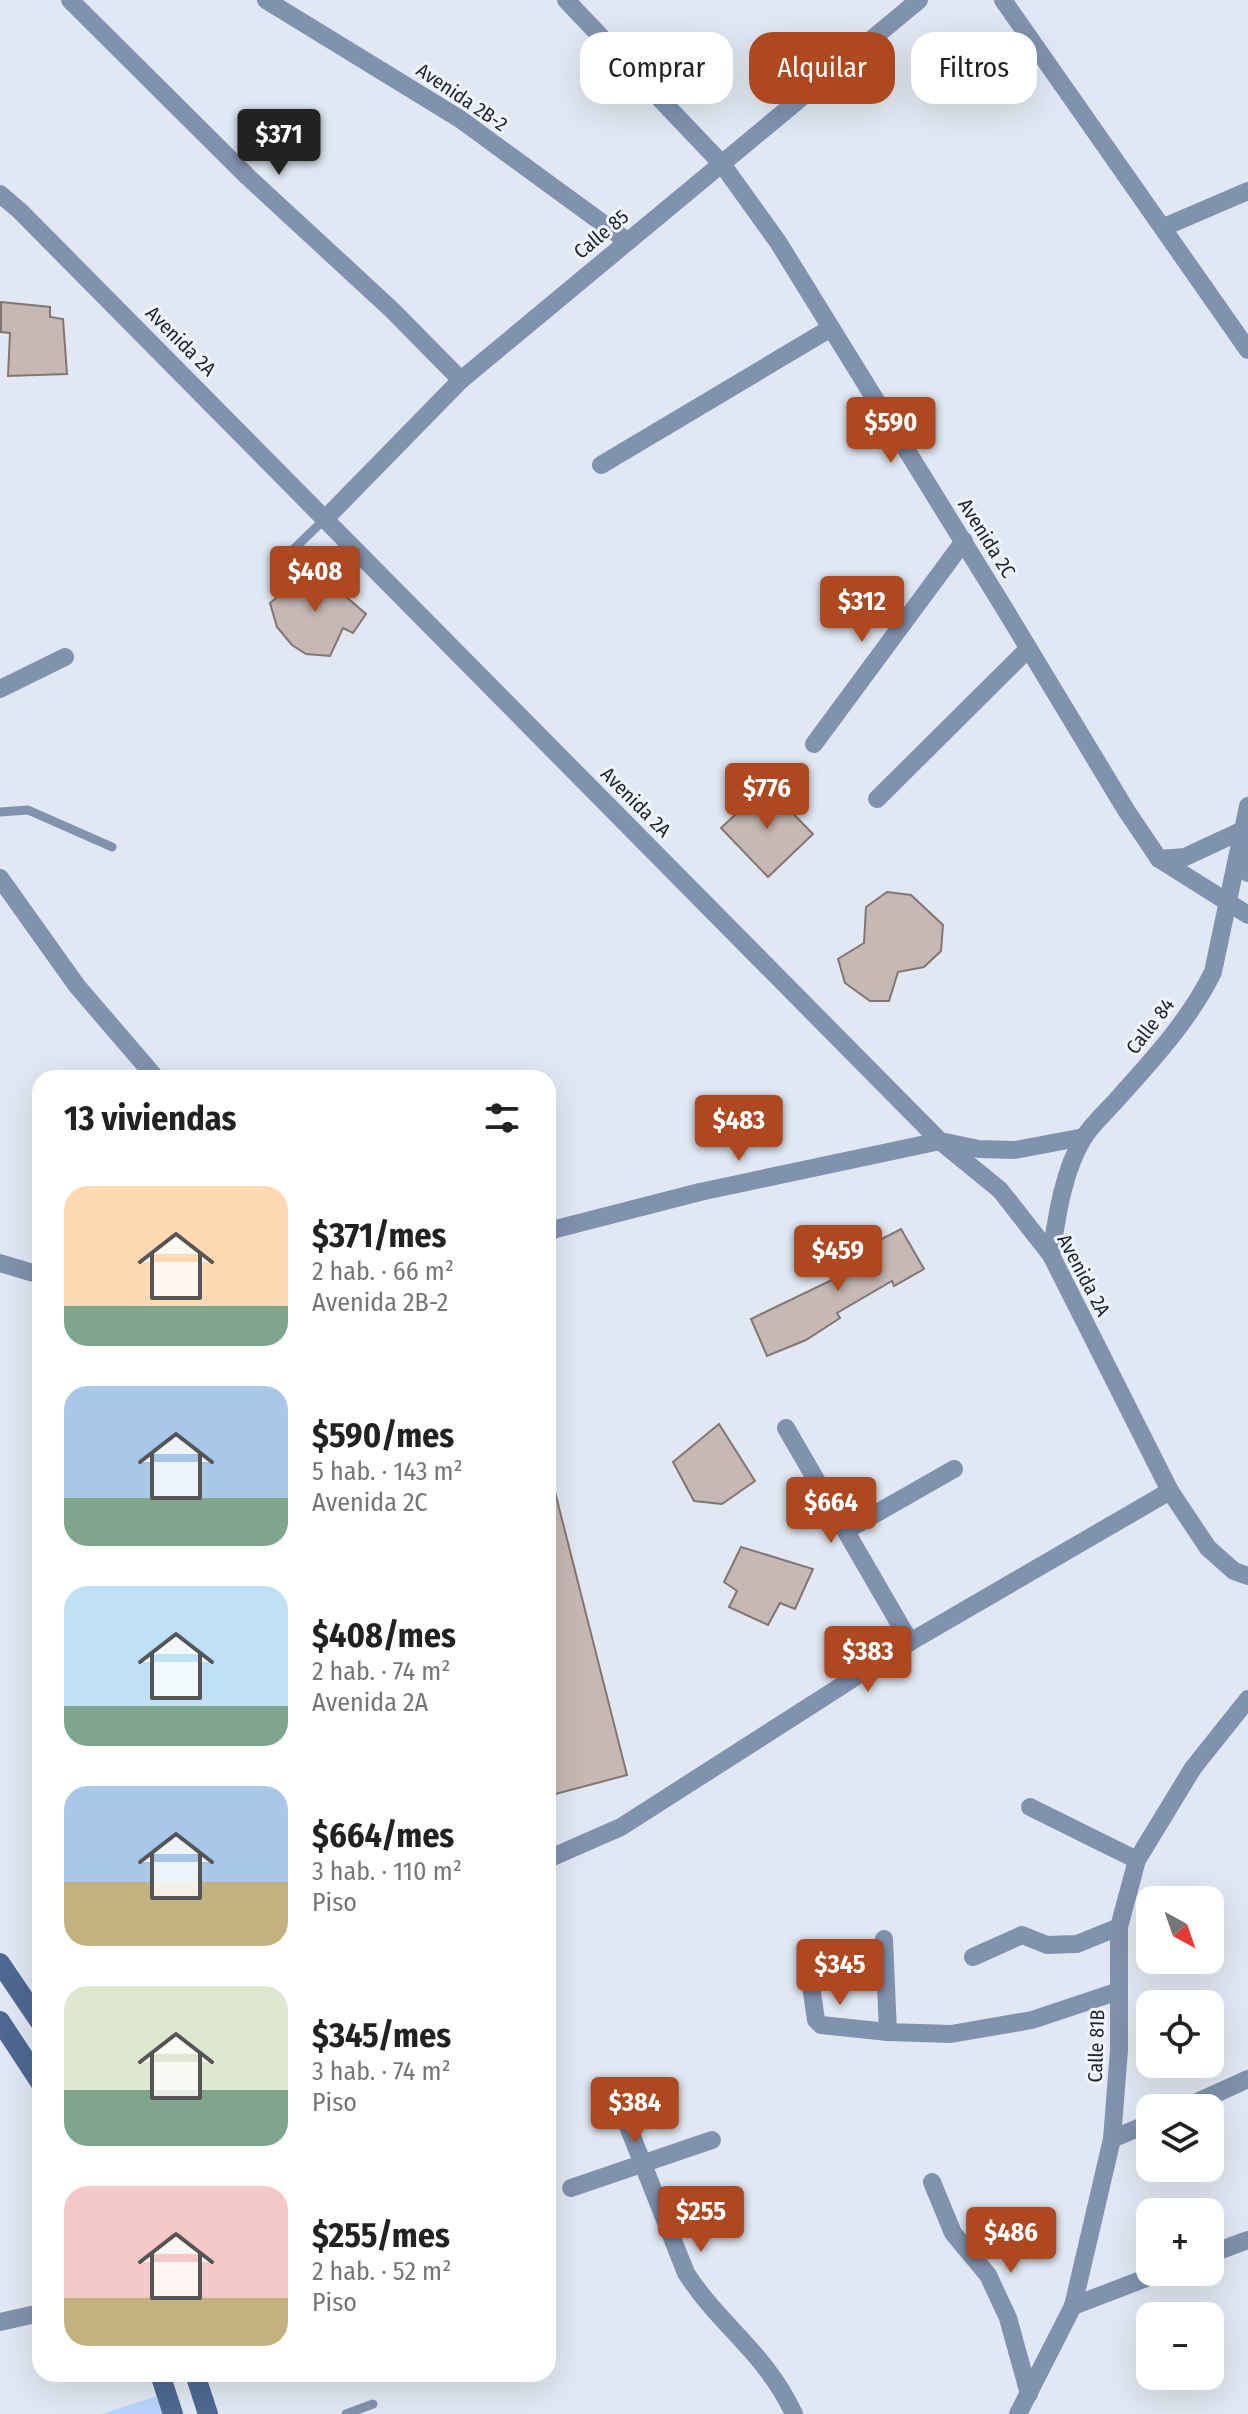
<!DOCTYPE html>
<html lang="es">
<head>
<meta charset="utf-8">
<style>
	body { margin:0; font-family:"Fira Sans Condensed",sans-serif; background:#f2f2f2; color:#222; height:100vh; display:flex; flex-direction:column; font-size:30px; white-space:nowrap }
	* { box-sizing:border-box; margin:0 }
	p { font-size:26px; color:#767676 }
	.icon { flex:none; width:44px; height:44px; fill:none; stroke:currentColor; stroke-width:2; stroke-linecap:round; stroke-linejoin:round }
	.map { position:relative; flex:1; overflow:hidden }
	.drawer { position:absolute; left:32px; top:1070px; width:524px; height:1312px; display:flex; flex-direction:column; background:#fff; border-radius:24px; box-shadow:0 8px 32px #0002 }
	.drawer>* { flex:none }
	.top-card { position:absolute; left:580px; top:32px; width:548px; height:72px; display:flex; gap:16px }
	.needle { width:52px; rotate:140deg }
	.buttons { position:absolute; left:1136px; top:1886px; display:grid; gap:16px }
	.buttons a { display:grid; place-items:center; width:88px; height:88px; border-radius:16px; background:#fff; box-shadow:0 8px 32px #0002; font-size:40px }
	.price { position:absolute; translate:-50% -68px; padding:0 18px; border-radius:8px; background:#ae4820; color:#fff; font-size:26px; line-height:52px; filter:drop-shadow(0 2px 4px #0008) }
	.price::after { content:''; position:absolute; left:50%; top:48px; width:24px; height:18px; margin-left:-12px; background:inherit; clip-path:polygon(0 0,100% 0,50% 100%) }
	.price.current { background:#222; color:#fff }
	ul { padding:0; list-style:none }
	li { display:flex; align-items:center; gap:24px; height:200px; padding:0 32px }
	li span { display:grid; place-items:center; flex:none; width:224px; height:160px; border-radius:24px; color:#555 }
	li>.icon { margin-inline-start:auto }
	span .icon { width:96px; height:96px; fill:#fffc; stroke-width:1 }
	li b { font-size:34px }
	h2 { display:flex; justify-content:space-between; align-items:center; height:96px; padding:0 32px; font-size:34px }
	.pill { padding:0 28px; border-radius:24px; background:#fff; box-shadow:0 8px 32px #0002; font-size:28px; line-height:72px }
	.pill.current { background:#ae4820; color:#fff }
	.map>svg:first-child { display:block }
	.green { fill:#b8d4fe }
	.building { fill:#c6b8b4; stroke:#837672; stroke-width:2 }
	.lines { fill:none; stroke-linecap:round; stroke-linejoin:round }
	.service { stroke:#7f92ae; stroke-width:9 }
	.minor { stroke:#7f92ae; stroke-width:18 }
	.secondary { stroke:#4e6891; stroke-width:20 }
	.labels { text-anchor:middle; dominant-baseline:central; stroke-width:6; stroke-linejoin:round; paint-order:stroke }
	.street-label { font-size:20px; fill:#1f2125; stroke:#eff5fe }
</style>
</head>
<body>
<div class="map">
<svg width="1248" height="2414" viewBox="0 0 1248 2414">
	<rect width="100%" height="100%" fill="#e1e8f3"/>
	<!-- green -->
	<path class="green" d="M166 2393 173 2414H102Z"/>
	<!-- building -->
	<g class="building">
		<path d="M1 302 50 307V317L63 319 67 374 8 376 10 333 1 332Z"/>
		<path d="M315 570 366 614 353 633 343 628 330 656 306 654 292 645 277 627 270 603 293 584 294 576Z"/>
		<path d="M766 786 813 834 768 877 721 828Z"/>
		<path d="M887 892 911 895 943 925 941 951 924 967 898 972 889 1001H870L845 983 838 959 864 943 866 907Z"/>
		<path d="M901 1229 924 1269 894 1286 892 1281 837 1313 840 1318 806 1340 767 1356 751 1319 834 1279 829 1266Z"/>
		<path d="M719 1424 755 1481 722 1504 694 1501 673 1462Z"/>
		<path d="M554 1488 627 1775 548 1796V1489Z"/>
		<path d="M741 1547 813 1569 795 1609 780 1603 768 1625 729 1607 737 1591 724 1582Z"/>
	</g>
	<g class="lines">
		<!-- service -->
		<g class="service">
			<path d="M277 565 326 518"/>
			<path d="M0 812 28 810 112 847"/>
			<path d="M346 2414 373 2404"/>
		</g>
		<!-- minor -->
		<g class="minor">
			<path d="M70 0 248 177 392 310 461 380"/>
			<path d="M266 0 460 119 627 241"/>
			<path d="M566 0 722 164 778 242 1006 611 1126 810 1159 859 1248 915"/>
			<path d="M1003 0 1248 350"/>
			<path d="M0 194 20 211 940 1141 1000 1190 1051 1255 1170 1491 1208 1548 1234 1571 1248 1576"/>
			<path d="M1164 227 1248 191"/>
			<path d="M601 465 831 328"/>
			<path d="M326 518 461 380 919 0"/>
			<path d="M0 689 65 657"/>
			<path d="M814 744 964 541"/>
			<path d="M877 799 1028 649"/>
			<path d="M1159 859 1185 857 1241 831 1248 873"/>
			<path d="M0 878 77 986 156 1078"/>
			<path d="M548 1231 700 1192 940 1141 979 1149 1015 1150 1084 1137"/>
			<path d="M1051 1255C1057 1216 1063 1171 1084 1137 1094 1122 1109 1109 1121 1095 1155 1057 1190 1019 1213 972L1248 806"/>
			<path d="M0 1263 40 1275"/>
			<path d="M786 1428 910 1642"/>
			<path d="M847 1530 954 1469"/>
			<path d="M1030 1807 1137 1860"/>
			<path d="M548 1859 621 1827 910 1642 1170 1491"/>
			<path d="M884 1939 888 2032 951 2034 1032 2020 1119 1991"/>
			<path d="M973 1957 1022 1935 1047 1945 1077 1944 1119 1927"/>
			<path d="M808 1965 816 2020 821 2025 888 2032"/>
			<path d="M612 2086 686 2273C720 2326 766 2353 794 2414"/>
			<path d="M1184 2108 1248 2079"/>
			<path d="M1112 2139 1150 2123"/>
			<path d="M932 2182 953 2233 988 2275 1008 2318 1029 2394"/>
			<path d="M571 2188 712 2140"/>
			<path d="M1210 2254 1248 2240"/>
			<path d="M1073 2306 1162 2272"/>
			<path d="M0 2322 40 2313"/>
			<path d="M1018 2414 1073 2306 1112 2139 1119 2050V1927L1137 1860 1193 1768 1248 1699"/>
		</g>
		<!-- secondary -->
		<g class="secondary">
			<path d="M0 1963 40 2022"/>
			<path d="M0 2021 40 2082"/>
			<path d="M160 2374 173 2414"/>
			<path d="M195 2374 208 2414"/>
		</g>
	</g>
	<g class="labels">
		<!-- street labels -->
		<g class="street-label">
			<text transform="translate(462 97) rotate(34)">Avenida 2B-2</text>
			<text transform="translate(601 234) rotate(-40)">Calle 85</text>
			<text transform="translate(181 341) rotate(45)">Avenida 2A</text>
			<text transform="translate(987 538) rotate(58)">Avenida 2C</text>
			<text transform="translate(636 802) rotate(45)">Avenida 2A</text>
			<text transform="translate(1150 1026) rotate(-52)">Calle 84</text>
			<text transform="translate(1084 1275) rotate(62)">Avenida 2A</text>
			<text transform="translate(1096 2046) rotate(-88)">Calle 81B</text>
		</g>
	</g>
</svg>
<div class="buttons">
<a><svg class="needle" viewBox="-14 -14 28 28"><path d="M0-13l5 13h-10z" fill="#e53935"/><path d="M0 13l5-13h-10z" fill="#767676"/></svg></a>
<a><svg class="icon" aria-label="locate" viewBox="0 0 24 24"><circle cx="12" cy="12" r="6"/><path d="M12 2v4M12 18v4M2 12h4M18 12h4"/></svg></a>
<a><svg class="icon" aria-label="layers" viewBox="0 0 24 24"><path d="M12 4l9 5-9 5-9-5zM3 14l9 5 9-5"/></svg></a>
<a>+</a>
<a>−</a>
</div>
<b class="price current" style="left:279px;top:177px">$371</b>
<b class="price" style="left:891px;top:465px">$590</b>
<b class="price" style="left:315px;top:614px">$408</b>
<b class="price" style="left:862px;top:644px">$312</b>
<b class="price" style="left:767px;top:831px">$776</b>
<b class="price" style="left:739px;top:1163px">$483</b>
<b class="price" style="left:838px;top:1293px">$459</b>
<b class="price" style="left:831px;top:1545px">$664</b>
<b class="price" style="left:868px;top:1694px">$383</b>
<b class="price" style="left:840px;top:2007px">$345</b>
<b class="price" style="left:635px;top:2145px">$384</b>
<b class="price" style="left:701px;top:2254px">$255</b>
<b class="price" style="left:1011px;top:2275px">$486</b>
<div class="top-card">
<a class="pill">Comprar</a>
<a class="pill current">Alquilar</a>
<a class="pill">Filtros</a>
</div>
<section class="drawer">
<h2>13 viviendas<svg class="icon" aria-label="filters" viewBox="0 0 24 24"><path d="M4 7h16M4 17h16"/><circle cx="9" cy="7" r="2"/><circle cx="15" cy="17" r="2"/></svg></h2>
<ul>
<li><span style="background:linear-gradient(#ffd9b3 75%,#7fa58c 0)"><svg class="icon" aria-label="home" viewBox="0 0 24 24"><path d="M3 11l9-7 9 7M6 9v11h12V9"/></svg></span><div><b>$371/mes</b><p>2 hab. · 66 m²</p><p>Avenida 2B-2</p></div></li>
<li><span style="background:linear-gradient(#a9c7e8 70%,#7fa58c 0)"><svg class="icon" aria-label="home" viewBox="0 0 24 24"><path d="M3 11l9-7 9 7M6 9v11h12V9"/></svg></span><div><b>$590/mes</b><p>5 hab. · 143 m²</p><p>Avenida 2C</p></div></li>
<li><span style="background:linear-gradient(#bfe0f5 75%,#7fa58c 0)"><svg class="icon" aria-label="home" viewBox="0 0 24 24"><path d="M3 11l9-7 9 7M6 9v11h12V9"/></svg></span><div><b>$408/mes</b><p>2 hab. · 74 m²</p><p>Avenida 2A</p></div></li>
<li><span style="background:linear-gradient(#a9c7e8 60%,#c2b280 0)"><svg class="icon" aria-label="home" viewBox="0 0 24 24"><path d="M3 11l9-7 9 7M6 9v11h12V9"/></svg></span><div><b>$664/mes</b><p>3 hab. · 110 m²</p><p>Piso</p></div></li>
<li><span style="background:linear-gradient(#dfe7d0 65%,#7fa58c 0)"><svg class="icon" aria-label="home" viewBox="0 0 24 24"><path d="M3 11l9-7 9 7M6 9v11h12V9"/></svg></span><div><b>$345/mes</b><p>3 hab. · 74 m²</p><p>Piso</p></div></li>
<li><span style="background:linear-gradient(#f6c9c9 70%,#c2b280 0)"><svg class="icon" aria-label="home" viewBox="0 0 24 24"><path d="M3 11l9-7 9 7M6 9v11h12V9"/></svg></span><div><b>$255/mes</b><p>2 hab. · 52 m²</p><p>Piso</p></div></li>
</ul>
</section>
</div>
</body>
</html>
